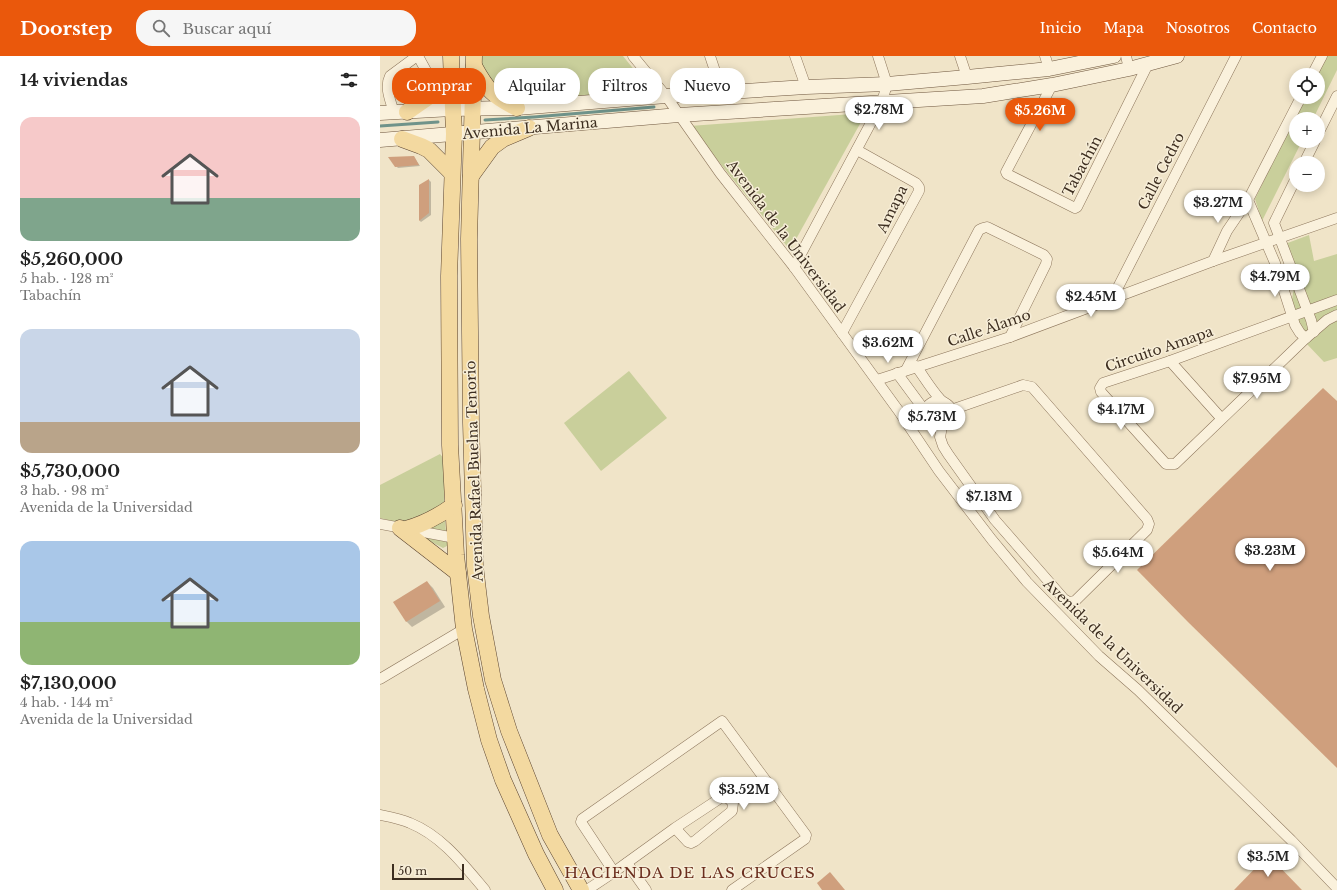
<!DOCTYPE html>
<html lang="es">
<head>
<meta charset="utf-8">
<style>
	body { margin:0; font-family:"Libre Baskerville",serif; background:#f6f6f6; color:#222; height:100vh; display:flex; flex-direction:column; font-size:15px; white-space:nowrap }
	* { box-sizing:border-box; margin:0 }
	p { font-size:13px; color:#767676 }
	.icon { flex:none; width:22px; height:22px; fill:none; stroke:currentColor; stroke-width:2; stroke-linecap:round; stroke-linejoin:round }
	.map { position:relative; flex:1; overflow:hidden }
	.sheet { display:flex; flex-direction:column; background:#fff; width:380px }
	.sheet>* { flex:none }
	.guide { position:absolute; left:12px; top:12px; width:380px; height:36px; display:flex; gap:8px }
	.tools { position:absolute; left:909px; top:12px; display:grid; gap:8px }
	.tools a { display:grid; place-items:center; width:36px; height:36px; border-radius:50%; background:#fff; box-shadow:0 2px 10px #0003; font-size:20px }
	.scale { position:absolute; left:12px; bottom:10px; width:72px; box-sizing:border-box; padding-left:4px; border:2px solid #3d2e20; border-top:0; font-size:11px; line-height:14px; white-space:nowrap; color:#3d2e20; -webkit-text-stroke:3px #f7eed8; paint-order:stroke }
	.price { position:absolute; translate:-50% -34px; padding:0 9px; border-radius:14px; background:#fff; color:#222; font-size:13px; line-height:26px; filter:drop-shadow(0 1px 2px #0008) }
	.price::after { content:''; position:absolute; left:50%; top:24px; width:12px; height:9px; margin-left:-6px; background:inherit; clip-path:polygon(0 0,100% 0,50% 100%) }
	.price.current { background:#ea580c; color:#fff }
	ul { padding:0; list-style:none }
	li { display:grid; align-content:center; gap:8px; height:212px; padding:0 20px }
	li span { display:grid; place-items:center; height:124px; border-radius:12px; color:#555 }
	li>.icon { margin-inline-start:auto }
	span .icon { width:72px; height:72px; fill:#fffc; stroke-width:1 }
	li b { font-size:17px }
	h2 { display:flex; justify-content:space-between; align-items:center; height:48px; padding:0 20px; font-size:17px }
	.chip { padding:0 14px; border-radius:16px; background:#fff; box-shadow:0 2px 10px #0003; font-size:14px; line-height:36px }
	.chip.current { background:#ea580c; color:#fff }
	header { display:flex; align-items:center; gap:24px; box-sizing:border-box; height:56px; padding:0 20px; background:#ea580c; color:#fff }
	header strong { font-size:19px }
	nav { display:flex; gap:22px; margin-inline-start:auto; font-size:14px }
	.search { width:280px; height:36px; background:#f6f6f6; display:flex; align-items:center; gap:10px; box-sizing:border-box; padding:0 14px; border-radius:16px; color:#767676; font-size:15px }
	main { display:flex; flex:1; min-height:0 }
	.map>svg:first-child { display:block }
	.green { fill:#c9cf9b }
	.shadow { fill:#0003 }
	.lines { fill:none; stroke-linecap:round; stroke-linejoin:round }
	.stream { stroke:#6f938a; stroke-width:3 }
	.building { fill:#cf9f7d }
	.minor-casing { stroke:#8d765c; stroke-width:11 }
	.secondary-casing { stroke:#6f573f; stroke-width:15 }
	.primary-casing { stroke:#5b4430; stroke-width:17 }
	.minor { stroke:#faf1dc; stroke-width:10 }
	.secondary { stroke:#faf1dc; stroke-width:14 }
	.primary { stroke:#f3d9a0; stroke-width:16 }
	.labels { text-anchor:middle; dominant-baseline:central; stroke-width:3; stroke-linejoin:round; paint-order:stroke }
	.street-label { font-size:14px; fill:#3d2e20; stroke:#f7eed8 }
	.neighbourhood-label { font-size:15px; letter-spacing:1px; fill:#6b2e1e; stroke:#f7eed8 }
</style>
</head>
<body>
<header>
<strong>Doorstep</strong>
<div class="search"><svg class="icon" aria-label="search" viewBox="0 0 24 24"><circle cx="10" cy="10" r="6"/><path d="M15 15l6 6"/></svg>Buscar aquí</div>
<nav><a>Inicio</a><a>Mapa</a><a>Nosotros</a><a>Contacto</a></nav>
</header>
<main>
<section class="sheet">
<h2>14 viviendas<svg class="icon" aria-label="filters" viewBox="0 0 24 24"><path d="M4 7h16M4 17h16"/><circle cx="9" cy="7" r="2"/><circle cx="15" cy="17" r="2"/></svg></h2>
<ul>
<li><span style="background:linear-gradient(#f6c9c9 65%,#7fa58c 0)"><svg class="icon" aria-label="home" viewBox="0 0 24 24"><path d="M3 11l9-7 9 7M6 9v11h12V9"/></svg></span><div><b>$5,260,000</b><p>5 hab. · 128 m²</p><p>Tabachín</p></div></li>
<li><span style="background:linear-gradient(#c9d6e8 75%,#b9a48a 0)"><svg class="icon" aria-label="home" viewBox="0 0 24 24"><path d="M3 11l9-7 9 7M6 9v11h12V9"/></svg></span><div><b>$5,730,000</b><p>3 hab. · 98 m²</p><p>Avenida de la Universidad</p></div></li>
<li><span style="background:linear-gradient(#a9c7e8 65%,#8fb573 0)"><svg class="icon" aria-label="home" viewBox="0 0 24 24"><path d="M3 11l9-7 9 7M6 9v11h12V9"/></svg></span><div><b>$7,130,000</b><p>4 hab. · 144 m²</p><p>Avenida de la Universidad</p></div></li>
</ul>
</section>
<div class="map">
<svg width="957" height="834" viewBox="0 0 957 834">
	<rect width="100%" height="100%" fill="#f0e4c8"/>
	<!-- green -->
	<g class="green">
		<path d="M100 0H243L272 36 132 45 117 37 102 12Z"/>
		<path d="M946 0H957V14L933 63H916V85H922L882 165 875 143 925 41H938V19H936Z"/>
		<path d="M486 57 410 194 310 70Z"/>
		<path d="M929 179 934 205 957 198V302L944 306 926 287 917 268 912 243 915 226 905 188Z"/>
		<path d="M249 315 287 362 221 415 184 367Z"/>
		<path d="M60 398 64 403V450L27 469 0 462V429Z"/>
		<path d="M65 464 66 476 46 472Z"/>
		<path d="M40 480 64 483 67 486V490L63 492Z"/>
	</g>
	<!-- shadow -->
	<g class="shadow">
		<path d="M34 101 40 110 18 112 16 110Z"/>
		<path d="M49 124 51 126V159L41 166 40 165V129Z"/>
		<path d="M47 526 53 532 65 551 32 571 27 566 15 546Z"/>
	</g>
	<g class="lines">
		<!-- stream -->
		<g class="stream">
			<path d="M105 64 154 61 274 51"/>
			<path d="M0 70 58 66"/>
		</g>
	</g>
	<!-- building -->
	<g class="building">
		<path d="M34 100 39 109 15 111 8 101Z"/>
		<path d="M49 123V157L39 165V129Z"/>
		<path d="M943 332 957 345V712L808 566 757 514Z"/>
		<path d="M47 525 60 545 26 566 13 546Z"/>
		<path d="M888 799 922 834H854Z"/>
		<path d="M450 816 465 834H442L437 827Z"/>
	</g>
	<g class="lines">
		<defs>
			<g id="minor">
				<path d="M38 0 56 33"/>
				<path d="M253 0 286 40 340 117 414 211 518 354 559 415 612 484 647 526 719 600 758 634 911 784 957 832"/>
				<path d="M330 0 342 36"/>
				<path d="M415 0 426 31"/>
				<path d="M580 0 587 21"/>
				<path d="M665 0 669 13"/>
				<path d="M746 0 749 13"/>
				<path d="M932 19 942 0"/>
				<path d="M672 29 626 116 627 118 695 152 697 151 768 8"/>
				<path d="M14 57C11 45 4 32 10 20L37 0"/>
				<path d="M938 78 957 40"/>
				<path d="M924 107 935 85"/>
				<path d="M916 122 894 167 931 264 934 276"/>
				<path d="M868 144 895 207 915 269 920 277 926 282"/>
				<path d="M833 205 847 175 868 144 921 41"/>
				<path d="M414 211 502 46 507 28 498 0"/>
				<path d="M732 243 856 0"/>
				<path d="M957 244 790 305 723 327 720 332 721 336 786 408H795L926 282 947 264 957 259"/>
				<path d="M462 277 539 135V131L536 127 477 94"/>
				<path d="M790 305 841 362"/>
				<path d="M536 310C544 321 551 333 560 343 563 347 569 347 571 353 573 361 567 370 559 371 540 372 539 345 561 344"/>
				<path d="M526 314 599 174 603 172 607 171 664 199 667 203 666 208 630 281"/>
				<path d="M517 317 545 355"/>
				<path d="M497 324 630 281 833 205 957 162"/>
				<path d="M562 371 560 381 563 390 568 398 615 464 684 543 689 546 695 545 767 474 769 468 767 463 652 331 643 329 571 354"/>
				<path d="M0 468 75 482"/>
				<path d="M0 623 84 573"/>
				<path d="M0 759C10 761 21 763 30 767 62 780 83 808 105 834"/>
				<path d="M247 807 266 834"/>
				<path d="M234 816 201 766 202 763 342 665 426 779 425 783 352 834"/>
				<path d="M207 834 234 816 295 772 342 741 348 742 353 747 352 755 315 785 311 787 308 786 295 772"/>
			</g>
			<g id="secondary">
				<path d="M0 57 72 53 137 52 286 40 426 31 507 28 587 21 669 13 734 0"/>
				<path d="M0 84 299 59 603 40 672 29 749 13 797 0"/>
			</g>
			<g id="primary">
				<path d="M71 0 74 78 69 220 70 389 76 499 84 573 96 633 109 684 123 724 156 798 175 834"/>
				<path d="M94 0 89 183 91 367 95 510 101 560 113 624 129 675 170 779 201 834"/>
				<path d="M94 10C107 34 113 40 137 52"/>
				<path d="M27 56 50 40 71 16"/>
				<path d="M22 83 41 90 49 94 72 117"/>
				<path d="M91 120 112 91 123 83 149 72"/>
				<path d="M20 472 78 517"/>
				<path d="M26 473C44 468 59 460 74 449"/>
			</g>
		</defs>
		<!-- minor casing -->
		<use href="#minor" class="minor-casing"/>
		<!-- secondary casing -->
		<use href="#secondary" class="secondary-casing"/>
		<!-- primary casing -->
		<use href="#primary" class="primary-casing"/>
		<!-- minor -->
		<use href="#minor" class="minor"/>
		<!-- secondary -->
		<use href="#secondary" class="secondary"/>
		<!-- primary -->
		<use href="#primary" class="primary"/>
	</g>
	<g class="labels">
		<!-- street labels -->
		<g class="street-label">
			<text transform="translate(150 72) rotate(-5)">Avenida La Marina</text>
			<text transform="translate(702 110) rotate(-62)">Tabachín</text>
			<text transform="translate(781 115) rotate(-63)">Calle Cedro</text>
			<text transform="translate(512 153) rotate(-64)">Amapa</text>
			<text transform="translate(406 180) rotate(53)">Avenida de la Universidad</text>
			<text transform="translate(609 272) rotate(-19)">Calle Álamo</text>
			<text transform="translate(779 293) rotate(-19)">Circuito Amapa</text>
			<text transform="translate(94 415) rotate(-92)">Avenida Rafael Buelna Tenorio</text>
			<text transform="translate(733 590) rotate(44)">Avenida de la Universidad</text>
		</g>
		<!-- neighbourhood labels -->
		<g class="neighbourhood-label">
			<text x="310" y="816">HACIENDA DE LAS CRUCES</text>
		</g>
	</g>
</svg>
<div class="tools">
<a><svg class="icon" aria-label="locate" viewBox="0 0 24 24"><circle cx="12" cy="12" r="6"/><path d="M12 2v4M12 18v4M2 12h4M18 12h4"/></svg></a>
<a>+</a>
<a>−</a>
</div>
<div class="scale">50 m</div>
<b class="price" style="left:499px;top:75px">$2.78M</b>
<b class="price current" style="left:660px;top:76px">$5.26M</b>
<b class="price" style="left:838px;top:168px">$3.27M</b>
<b class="price" style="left:895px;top:242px">$4.79M</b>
<b class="price" style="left:711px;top:262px">$2.45M</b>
<b class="price" style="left:508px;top:308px">$3.62M</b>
<b class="price" style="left:877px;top:344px">$7.95M</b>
<b class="price" style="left:741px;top:375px">$4.17M</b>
<b class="price" style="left:552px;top:382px">$5.73M</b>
<b class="price" style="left:609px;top:462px">$7.13M</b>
<b class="price" style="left:890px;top:516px">$3.23M</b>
<b class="price" style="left:738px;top:518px">$5.64M</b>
<b class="price" style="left:364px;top:755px">$3.52M</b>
<b class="price" style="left:888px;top:822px">$3.5M</b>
<div class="guide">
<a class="chip current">Comprar</a>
<a class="chip">Alquilar</a>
<a class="chip">Filtros</a>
<a class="chip">Nuevo</a>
</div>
</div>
</main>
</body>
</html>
